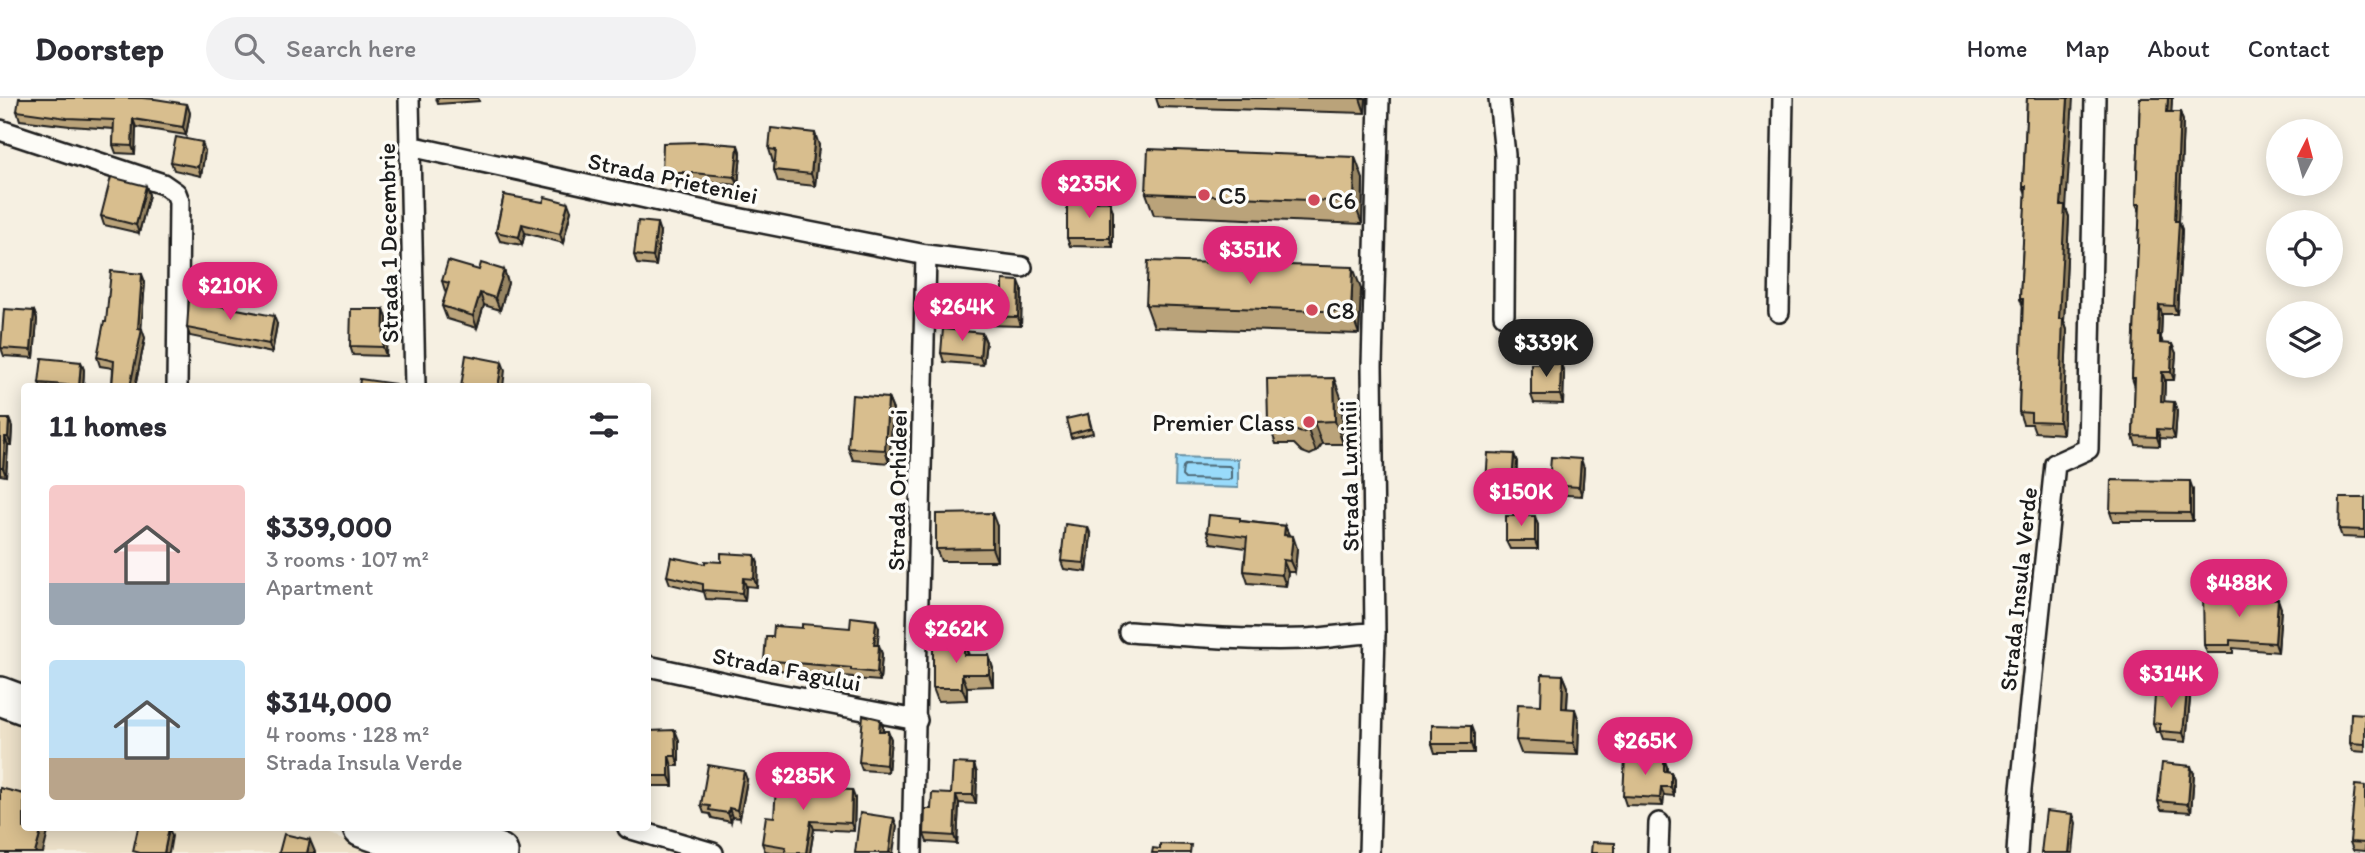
<!DOCTYPE html>
<html lang="en">
<head>
<meta charset="utf-8">
<style>
	body { margin:0; font-family:Itim,sans-serif; background:#f2f2f3; color:#2b2b33; height:100vh; display:flex; flex-direction:column; font-size:26px; white-space:nowrap }
	* { box-sizing:border-box; margin:0 }
	p { font-size:23px; color:#7c7c81 }
	.icon { flex:none; width:38px; height:38px; fill:none; stroke:currentColor; stroke-width:2; stroke-linecap:round; stroke-linejoin:round }
	.map { position:relative; flex:1; overflow:hidden }
	.drawer { position:absolute; left:21px; top:285px; width:630px; height:448px; display:flex; flex-direction:column; background:#fff; border-radius:7px; box-shadow:0 4px 18px #0003 }
	.drawer>* { flex:none }
	.needle { width:46px; rotate:6deg }
	.controls { position:absolute; left:2266px; top:21px; display:grid; gap:14px }
	.controls a { display:grid; place-items:center; width:77px; height:77px; border-radius:50%; background:#fff; box-shadow:0 4px 18px #0003; font-size:35px }
	.price { position:absolute; translate:-50% -60px; padding:0 16px; border-radius:24px; background:#db2777; color:#fff; font-size:23px; line-height:46px; filter:drop-shadow(0 2px 4px #0008) }
	.price::after { content:''; position:absolute; left:50%; top:42px; width:21px; height:16px; margin-left:-10px; background:inherit; clip-path:polygon(0 0,100% 0,50% 100%) }
	.price.selected { background:#222; color:#fff }
	ul { padding:0; list-style:none }
	li { display:flex; align-items:center; gap:21px; height:175px; padding:0 28px }
	li span { display:grid; place-items:center; flex:none; width:196px; height:140px; border-radius:7px; color:#555 }
	li>.icon { margin-inline-start:auto }
	span .icon { width:84px; height:84px; fill:#fffc; stroke-width:1 }
	li b { font-size:30px }
	h2 { display:flex; justify-content:space-between; align-items:center; height:84px; padding:0 28px; font-size:30px }
	header { display:flex; align-items:center; gap:42px; box-sizing:border-box; height:98px; padding:0 35px; background:#fff; border-bottom:2px solid #e1e1e2 }
	header strong { font-size:33px }
	nav { display:flex; gap:38px; margin-inline-start:auto; font-size:24px }
	.search { width:490px; height:63px; background:#f2f2f3; display:flex; align-items:center; gap:18px; box-sizing:border-box; padding:0 24px; border-radius:38px; color:#7c7c81; font-size:26px }
	.map>svg:first-child { display:block }
	.built { fill:#ede1c9 }
	.water { fill:#99dbfb; stroke:#678fa2; stroke-width:2 }
	.lines { fill:none; stroke-linecap:round; stroke-linejoin:round }
	.shore { stroke:#4e6875; stroke-width:2 }
	.street-casing { stroke:#1c1c1c; stroke-width:24 }
	.highway-casing { stroke:#1c1c1c; stroke-width:42 }
	.street { stroke:#fdfcf7; stroke-width:19 }
	.highway { stroke:#fdfcf7; stroke-width:37 }
	.wall { fill:#baa37a; stroke:#1c1c1c; stroke-width:2 }
	.shaded-wall { fill:#978563; stroke:#1c1c1c; stroke-width:2 }
	.building { fill:#d8be8e; stroke:#1c1c1c; stroke-width:2 }
	.poi-dot { fill:#d1495b; stroke:#fdfcf7; stroke-width:2.5 }
	.labels { text-anchor:middle; dominant-baseline:central; stroke-width:7; stroke-linejoin:round; paint-order:stroke }
	.street-label { font-size:24px; fill:#1c1c1c; stroke:#fdfcf7 }
	.poi-label { font-size:24px; fill:#1c1c1c; stroke:#fdfcf7; text-anchor:start }
</style>
</head>
<body>
<header>
<strong>Doorstep</strong>
<div class="search"><svg class="icon" aria-label="search" viewBox="0 0 24 24"><circle cx="10" cy="10" r="6"/><path d="M15 15l6 6"/></svg>Search here</div>
<nav><a>Home</a><a>Map</a><a>About</a><a>Contact</a></nav>
</header>
<div class="map">
<svg width="2365" height="755" viewBox="0 0 2365 755">
	<rect width="100%" height="100%" fill="#f6f0e2"/>
	<filter id="ink" filterUnits="userSpaceOnUse"><feTurbulence type="fractalNoise" baseFrequency=".0143" numOctaves="2"/><feDisplacementMap in="SourceGraphic" scale="14" xChannelSelector="R" yChannelSelector="G"/><feConvolveMatrix kernelMatrix="1 2 1 2 8 2 1 2 1" color-interpolation-filters="sRGB"/></filter>
	<g filter="url(#ink)">
		<!-- built -->
		<path class="built" d="M0 611 24 620V730H311L378 755H0Z"/>
		<!-- water -->
		<path class="water" d="M1176 359 1238 361V390L1175 388Z"/>
		<g class="lines">
			<!-- shore -->
			<path class="shore" d="M1185 367 1229 368 1231 370V380L1228 382 1185 381 1182 378 1183 369Z"/>
			<defs>
				<g id="street">
					<path d="M409 0 415 289"/>
					<path d="M1499 0 1505 57 1504 217"/>
					<path d="M0 32 163 86 176 95 179 103 177 289"/>
					<path d="M410 48 727 118 926 157 1022 169"/>
					<path d="M1779 214 1783 0"/>
					<path d="M1129 534C1188 538 1247 543 1306 541 1330 540 1352 535 1375 535"/>
					<path d="M648 568 768 594 917 622"/>
					<path d="M628 730 713 755"/>
					<path d="M912 755 926 157"/>
					<path d="M1369 755 1375 535 1372 268 1379 0"/>
					<path d="M1658 755 1659 725"/>
					<path d="M2017 755 2021 691 2055 366 2088 351 2095 0"/>
				</g>
				<g id="highway">
					<path d="M0 598 24 607"/>
					<path d="M362 730 434 755"/>
					<path d="M430 730 499 755"/>
				</g>
			</defs>
			<!-- street casing -->
			<use href="#street" class="street-casing"/>
			<!-- highway casing -->
			<use href="#highway" class="highway-casing"/>
			<!-- street -->
			<use href="#street" class="street"/>
			<!-- highway -->
			<use href="#highway" class="highway"/>
		</g>
		<!-- wall -->
		<g class="wall">
			<path d="M436 0H478L479 3 438 6Z"/>
			<path d="M1156 0H1366L1365 15 1159 9Z"/>
			<path d="M2027 0 2069 119 2064 223 2067 232 2063 336 2035 334 2032 326H2023L2019 314 2023 209 2020 201 2026 96 2023 88Z"/>
			<path d="M2140 0H2172L2171 14H2180L2183 23 2179 123 2182 132 2177 216H2162L2161 240 2163 246 2176 255 2174 282H2165L2164 304H2174L2177 313 2175 341 2160 340V348L2136 347 2133 338 2135 289 2132 280 2140 114 2136 106Z"/>
			<path d="M187 6 190 15 186 37 136 29 135 56 116 55 113 47 114 31 70 28 20 22 17 13Z"/>
			<path d="M819 47 815 88 778 84 774 72 775 64H773L769 51Z"/>
			<path d="M205 53 201 78 174 72 171 64Z"/>
			<path d="M741 56 738 87 686 82V84H666L662 75Z"/>
			<path d="M1363 81 1362 126 1154 117 1146 95Z"/>
			<path d="M146 88 149 97 139 135 104 127 101 118Z"/>
			<path d="M504 97 571 113 563 145 525 135 522 147 500 143 496 134Z"/>
			<path d="M1113 113V149L1070 148 1067 140Z"/>
			<path d="M660 134 656 168 637 166 634 157Z"/>
			<path d="M479 172H504L508 185 500 212 484 207 477 230 447 221 442 208 446 196 442 183Z"/>
			<path d="M145 184 141 231 145 240 135 289H112L113 270 100 268 97 259Z"/>
			<path d="M1022 191 1021 228 984 227 981 218Z"/>
			<path d="M1361 191 1359 236 1154 229 1146 207Z"/>
			<path d="M384 211 387 220 386 258 353 257 350 248Z"/>
			<path d="M34 213 37 221 34 260 4 258 1 250Z"/>
			<path d="M277 226 272 255 190 238 187 230Z"/>
			<path d="M982 235 986 244 983 267 944 264 941 255Z"/>
			<path d="M81 264 84 272 83 289H41L39 285Z"/>
			<path d="M1561 266 1564 275 1563 306 1534 305 1531 297Z"/>
			<path d="M888 300 893 312 889 365 853 362 848 350Z"/>
			<path d="M1342 302 1343 346H1322L1316 354 1310 357 1302 354 1294 346H1276L1268 324Z"/>
			<path d="M1088 316 1093 335 1071 340 1070 336Z"/>
			<path d="M0 321H9L12 329 11 347H8L6 378 0 377Z"/>
			<path d="M1514 356 1517 364 1515 395 1489 394 1486 385Z"/>
			<path d="M1584 370 1582 398 1552 396 1549 387Z"/>
			<path d="M2193 392V423H2113L2110 414Z"/>
			<path d="M2365 400V440L2342 439 2339 431Z"/>
			<path d="M1242 423 1285 428 1289 438 1297 450 1295 474H1288L1286 488 1248 485 1244 473 1246 450 1211 445 1207 434Z"/>
			<path d="M1538 427V451H1510L1506 443Z"/>
			<path d="M997 428V463H941L936 451Z"/>
			<path d="M1091 437 1087 474 1064 471 1061 463Z"/>
			<path d="M758 465 757 489 746 488 745 503 706 501 704 494 670 486 667 478 705 466Z"/>
			<path d="M2223 497 2281 510 2278 554 2233 550V555H2207L2204 547Z"/>
			<path d="M802 530H879L877 547 882 556 880 583 854 581 853 579 767 571 764 562 773 539Z"/>
			<path d="M964 546 969 557 993 570V588L967 589V602L938 603 933 590Z"/>
			<path d="M1563 577 1568 589 1567 610 1579 623 1578 657 1521 655 1516 642Z"/>
			<path d="M2190 601 2186 644 2163 642 2160 634H2156L2153 625Z"/>
			<path d="M2365 616V654L2353 653 2350 645Z"/>
			<path d="M883 628V633L891 641 888 674 862 672 859 664Z"/>
			<path d="M648 633 679 642V668H672L673 688H648Z"/>
			<path d="M1474 636V655H1435L1432 646Z"/>
			<path d="M1664 661 1667 669V673L1671 674 1674 682V698L1664 697 1663 708 1626 707 1623 698Z"/>
			<path d="M977 675 976 706 959 705 957 746 927 744 924 736 931 711Z"/>
			<path d="M806 676 808 684V690L855 700 854 733 814 731 810 755H775L765 753 762 745 774 719Z"/>
			<path d="M2194 676 2191 714 2161 712 2158 703Z"/>
			<path d="M747 682 740 720 732 719 731 724 712 720 710 716 704 715 701 707Z"/>
			<path d="M2365 688V753L2353 752 2350 744Z"/>
		</g>
		<!-- shaded-wall -->
		<g class="shaded-wall">
			<path d="M1360 0H1366L1365 15Z"/>
			<path d="M2068 0H2073L2066 111 2069 119 2064 223 2067 232 2063 336 2059 324V221L2061 107Z"/>
			<path d="M2168 0H2172L2171 22 2167 14Z"/>
			<path d="M187 6 190 15 186 37 183 29Z"/>
			<path d="M2180 14 2183 23 2179 124V123L2182 132 2177 216 2174 208 2175 123Z"/>
			<path d="M133 21 136 29 135 56 132 48Z"/>
			<path d="M815 35 819 47 815 88 811 76Z"/>
			<path d="M202 44 205 53 201 78 198 69Z"/>
			<path d="M738 47 741 56 738 87 735 79Z"/>
			<path d="M1355 59 1363 81 1362 126 1354 104Z"/>
			<path d="M146 88 149 97 139 135 136 127Z"/>
			<path d="M1110 104 1113 113V149L1110 140Z"/>
			<path d="M568 105 571 113 563 145 560 136Z"/>
			<path d="M657 125 660 134 656 168 653 159Z"/>
			<path d="M522 126 525 135 522 147 519 139Z"/>
			<path d="M1353 169 1361 191 1359 236 1351 214Z"/>
			<path d="M504 172 508 185 500 212 495 200Z"/>
			<path d="M142 176 145 184 141 234 142 231 145 240 135 289H130L138 230Z"/>
			<path d="M1019 183 1022 191 1021 228 1018 219Z"/>
			<path d="M480 195 484 207 477 230 473 218Z"/>
			<path d="M2159 207 2162 216 2161 240 2163 246V254L2158 237Z"/>
			<path d="M384 211 387 220 386 258 383 249Z"/>
			<path d="M34 213 37 221 34 260 31 252Z"/>
			<path d="M274 218 277 226 272 255 269 246Z"/>
			<path d="M982 235 986 244 983 267 980 259Z"/>
			<path d="M2172 246 2176 255 2174 282 2171 274Z"/>
			<path d="M81 264 84 272 83 289H79Z"/>
			<path d="M502 264 505 272 503 289H498Z"/>
			<path d="M1561 266 1564 275 1563 306 1560 297Z"/>
			<path d="M2162 274 2165 282 2164 312 2161 303Z"/>
			<path d="M1334 280 1342 302 1343 346 1335 323Z"/>
			<path d="M888 300 893 312 889 365 885 352Z"/>
			<path d="M2174 304 2177 313 2175 341 2172 332Z"/>
			<path d="M9 321 12 329 11 347 8 339Z"/>
			<path d="M1314 324 1322 346 1316 354 1308 332Z"/>
			<path d="M2157 331 2160 340V348L2157 339Z"/>
			<path d="M5 339 8 347 6 378 3 370Z"/>
			<path d="M1514 356 1517 364 1515 395 1512 386Z"/>
			<path d="M1581 361 1584 370 1582 398 1579 389Z"/>
			<path d="M2190 383 2193 392V423L2190 415Z"/>
			<path d="M992 415 997 428V463L992 450Z"/>
			<path d="M1535 418 1538 427V451L1535 443Z"/>
			<path d="M1285 428 1290 439 1284 437Z"/>
			<path d="M1088 429 1091 437 1087 474 1084 465Z"/>
			<path d="M1293 438 1297 450 1295 474 1290 463Z"/>
			<path d="M755 457 758 465 757 489 754 481Z"/>
			<path d="M1283 462 1288 474 1286 488 1282 477Z"/>
			<path d="M743 480 746 488 745 503 742 495Z"/>
			<path d="M2278 501 2281 510 2278 554 2275 545Z"/>
			<path d="M876 522 879 530 877 555 874 547Z"/>
			<path d="M964 546 969 559 964 557Z"/>
			<path d="M879 547 882 556 880 583 877 575Z"/>
			<path d="M989 557 993 570V588L989 576Z"/>
			<path d="M962 576 967 589V602L962 590Z"/>
			<path d="M1563 577 1568 589 1566 623 1562 610Z"/>
			<path d="M2187 592 2190 601 2186 644 2183 635Z"/>
			<path d="M1575 611 1579 623 1578 657 1573 645Z"/>
			<path d="M880 621 883 628 882 640 879 633Z"/>
			<path d="M1471 628 1474 636V655L1471 646Z"/>
			<path d="M675 632 679 642V668L676 658Z"/>
			<path d="M888 633 891 641 888 674 886 667Z"/>
			<path d="M669 658 672 668 673 688 669 678Z"/>
			<path d="M1664 661 1667 669V681L1664 673Z"/>
			<path d="M974 666 977 675 976 706 973 697Z"/>
			<path d="M2191 668 2194 676 2191 714 2188 706Z"/>
			<path d="M744 673 747 682 740 720 737 712Z"/>
			<path d="M1671 674 1674 682V698L1671 689Z"/>
			<path d="M806 676 808 684V698L805 690Z"/>
			<path d="M1661 689 1664 697 1663 708 1660 700Z"/>
			<path d="M852 692 855 700 854 733 851 725Z"/>
			<path d="M956 697 959 705 957 746 954 738Z"/>
			<path d="M729 710 732 719 731 724 728 715Z"/>
			<path d="M2073 716 2076 725 2073 755H2069Z"/>
			<path d="M894 720 897 728 893 755H889Z"/>
			<path d="M811 723 814 731 810 755H806Z"/>
			<path d="M42 730H49L43 755H35Z"/>
			<path d="M169 730 172 738 169 755H164Z"/>
			<path d="M310 742 315 754V755H307Z"/>
		</g>
		<!-- building -->
		<g class="building">
			<path d="M19 0H142L155 1 187 6 183 29 133 21 132 48 113 47 114 22 67 20 17 13Z"/>
			<path d="M2027 0H2068L2061 107H2065L2059 221H2063L2059 324 2031 323V315L2019 314 2023 201H2020L2026 88H2023Z"/>
			<path d="M2140 0H2168L2167 14H2180L2175 123H2179L2174 208 2159 207 2158 237H2160V245L2172 246 2171 274H2162L2161 303 2174 304 2172 332 2157 331V339L2133 338 2135 280H2132L2140 106H2136Z"/>
			<path d="M771 30 815 35 811 76 774 72 776 52 769 51Z"/>
			<path d="M176 39 202 44 198 69 171 64Z"/>
			<path d="M701 44 738 47 735 79 683 74V75H662L663 45Z"/>
			<path d="M1148 51 1355 59 1354 104 1146 95Z"/>
			<path d="M111 79 146 88 136 127 101 118Z"/>
			<path d="M504 97 543 104 545 99 568 105 560 136 522 126 519 139 496 134Z"/>
			<rect x="1067" y="104" width="43" height="36"/>
			<path d="M638 123 657 125 653 159 634 157Z"/>
			<path d="M448 163 479 172 481 165 504 172 495 200 480 195 473 218 442 208 449 185 442 183Z"/>
			<path d="M1148 163 1353 169 1351 214 1146 207Z"/>
			<path d="M111 173 142 176 138 230 142 231 130 289H112L114 263 97 259 104 224H106Z"/>
			<path d="M1003 182 1019 183 1018 219 981 218 982 192 1003 193Z"/>
			<path d="M189 202 274 218 269 246 187 230Z"/>
			<path d="M4 211 34 213 31 252 1 250Z"/>
			<path d="M351 211H384L383 249 350 248Z"/>
			<path d="M943 231 982 235 980 259 941 255Z"/>
			<path d="M466 257 502 264 498 289H461Z"/>
			<path d="M42 260 81 264 79 288 39 285Z"/>
			<path d="M1531 266H1561L1560 297H1531Z"/>
			<path d="M1334 280 1335 323 1314 324 1308 332 1302 335 1294 332 1286 324H1268L1267 281Z"/>
			<path d="M360 281 396 286V289H359Z"/>
			<path d="M852 297 888 300 885 352 848 350Z"/>
			<path d="M1088 316 1091 330 1070 336 1066 321Z"/>
			<path d="M0 321H9L8 339H5L3 370H0Z"/>
			<path d="M1488 355 1514 356 1512 386 1486 385Z"/>
			<path d="M1551 359 1581 361 1579 389 1549 387Z"/>
			<path d="M2111 382 2190 383V415L2110 414Z"/>
			<path d="M2340 400H2365V432L2339 431Z"/>
			<path d="M992 415V450L936 451V416Z"/>
			<path d="M1209 417 1240 420V423L1285 428 1284 437 1293 438 1290 463 1283 462 1282 477 1244 473 1247 439 1207 434Z"/>
			<rect x="1506" y="418" width="29" height="25"/>
			<path d="M1065 426 1088 429 1084 465 1061 463Z"/>
			<path d="M721 455 755 457 754 481 743 480 742 495 703 492V486L667 478 671 459 705 466V463L721 464Z"/>
			<path d="M2203 495H2223V497L2278 501 2275 545 2230 542V547H2204Z"/>
			<path d="M851 519 876 522 874 547H879L877 575 851 572V570L764 562 766 539H773L774 528 802 530V526L850 530Z"/>
			<path d="M933 546H964V557H989V576H962V590H933Z"/>
			<path d="M1542 576 1563 577 1562 610 1575 611 1573 645 1516 642 1518 606 1541 607Z"/>
			<path d="M2162 590 2187 592 2183 635 2160 633V626L2153 625 2155 598 2161 599Z"/>
			<path d="M2351 615 2365 616V646L2350 645Z"/>
			<path d="M863 617 880 621 879 633H888L886 667 859 664Z"/>
			<path d="M1432 627 1471 628V646H1432Z"/>
			<path d="M675 632 676 658H669V678H648V633Z"/>
			<path d="M1625 659 1664 661V673L1671 674V689H1661L1660 700 1623 698Z"/>
			<path d="M953 665 974 666 973 697H956L954 738 924 736 925 711H931L932 695 951 696Z"/>
			<path d="M2162 665 2191 668 2188 706 2158 703Z"/>
			<path d="M708 667 744 673 737 712 729 710 728 715 709 712 710 708 701 707Z"/>
			<path d="M777 675 806 676 805 690 852 692 851 725 811 723 806 755H785L786 749 762 745 766 718 774 719Z"/>
			<path d="M2355 687 2365 688V745L2350 744Z"/>
			<path d="M0 690 24 696V730H42L35 755H0Z"/>
			<path d="M2046 713 2073 716 2069 755H2041Z"/>
			<path d="M860 715 894 720 889 755H855Z"/>
			<path d="M138 730H169L164 755H140L133 753Z"/>
			<path d="M284 736 310 742 307 755H279Z"/>
			<path d="M1592 744 1615 745V755H1591Z"/>
			<path d="M1160 746 1191 747 1190 755H1152L1153 750 1160 751Z"/>
		</g>
	</g>
	<!-- markers -->
	<g class="poi-dot">
		<circle cx="1204" cy="97" r="7"/>
		<circle cx="1314" cy="102" r="7"/>
		<circle cx="1312" cy="212" r="7"/>
		<circle cx="1309" cy="324" r="7"/>
	</g>
	<g class="labels">
		<!-- street labels -->
		<g class="street-label">
			<text transform="translate(673 80) rotate(12)">Strada Prieteniei</text>
			<text transform="translate(388 145) rotate(-91)">Strada 1 Decembrie</text>
			<text transform="translate(1349 378) rotate(-91)">Strada Luminii</text>
			<text transform="translate(897 392) rotate(-89)">Strada Orhideei</text>
			<text transform="translate(2018 491) rotate(-84)">Strada Insula Verde</text>
			<text transform="translate(787 571) rotate(11)">Strada Fagului</text>
		</g>
		<!-- poi labels -->
		<g class="poi-label">
			<text x="1218" y="97">C5</text>
			<text x="1328" y="102">C6</text>
			<text x="1326" y="212">C8</text>
			<text x="1295" y="324" text-anchor="end">Premier Class</text>
		</g>
	</g>
</svg>
<div class="controls">
<a><svg class="needle" viewBox="-14 -14 28 28"><path d="M0-13l5 13h-10z" fill="#e53935"/><path d="M0 13l5-13h-10z" fill="#7c7c81"/></svg></a>
<a><svg class="icon" aria-label="locate" viewBox="0 0 24 24"><circle cx="12" cy="12" r="6"/><path d="M12 2v4M12 18v4M2 12h4M18 12h4"/></svg></a>
<a><svg class="icon" aria-label="layers" viewBox="0 0 24 24"><path d="M12 4l9 5-9 5-9-5zM3 14l9 5 9-5"/></svg></a>
</div>
<b class="price" style="left:1089px;top:122px">$235K</b>
<b class="price" style="left:1250px;top:188px">$351K</b>
<b class="price" style="left:230px;top:224px">$210K</b>
<b class="price" style="left:962px;top:245px">$264K</b>
<b class="price selected" style="left:1546px;top:281px">$339K</b>
<b class="price" style="left:1521px;top:430px">$150K</b>
<b class="price" style="left:2239px;top:521px">$488K</b>
<b class="price" style="left:956px;top:567px">$262K</b>
<b class="price" style="left:2171px;top:612px">$314K</b>
<b class="price" style="left:1645px;top:679px">$265K</b>
<b class="price" style="left:803px;top:714px">$285K</b>
<section class="drawer">
<h2>11 homes<svg class="icon" aria-label="filters" viewBox="0 0 24 24"><path d="M4 7h16M4 17h16"/><circle cx="9" cy="7" r="2"/><circle cx="15" cy="17" r="2"/></svg></h2>
<ul>
<li><span style="background:linear-gradient(#f6c9c9 70%,#9aa5b1 0)"><svg class="icon" aria-label="home" viewBox="0 0 24 24"><path d="M3 11l9-7 9 7M6 9v11h12V9"/></svg></span><div><b>$339,000</b><p>3 rooms · 107 m²</p><p>Apartment</p></div></li>
<li><span style="background:linear-gradient(#bfe0f5 70%,#b9a48a 0)"><svg class="icon" aria-label="home" viewBox="0 0 24 24"><path d="M3 11l9-7 9 7M6 9v11h12V9"/></svg></span><div><b>$314,000</b><p>4 rooms · 128 m²</p><p>Strada Insula Verde</p></div></li>
</ul>
</section>
</div>
</body>
</html>
